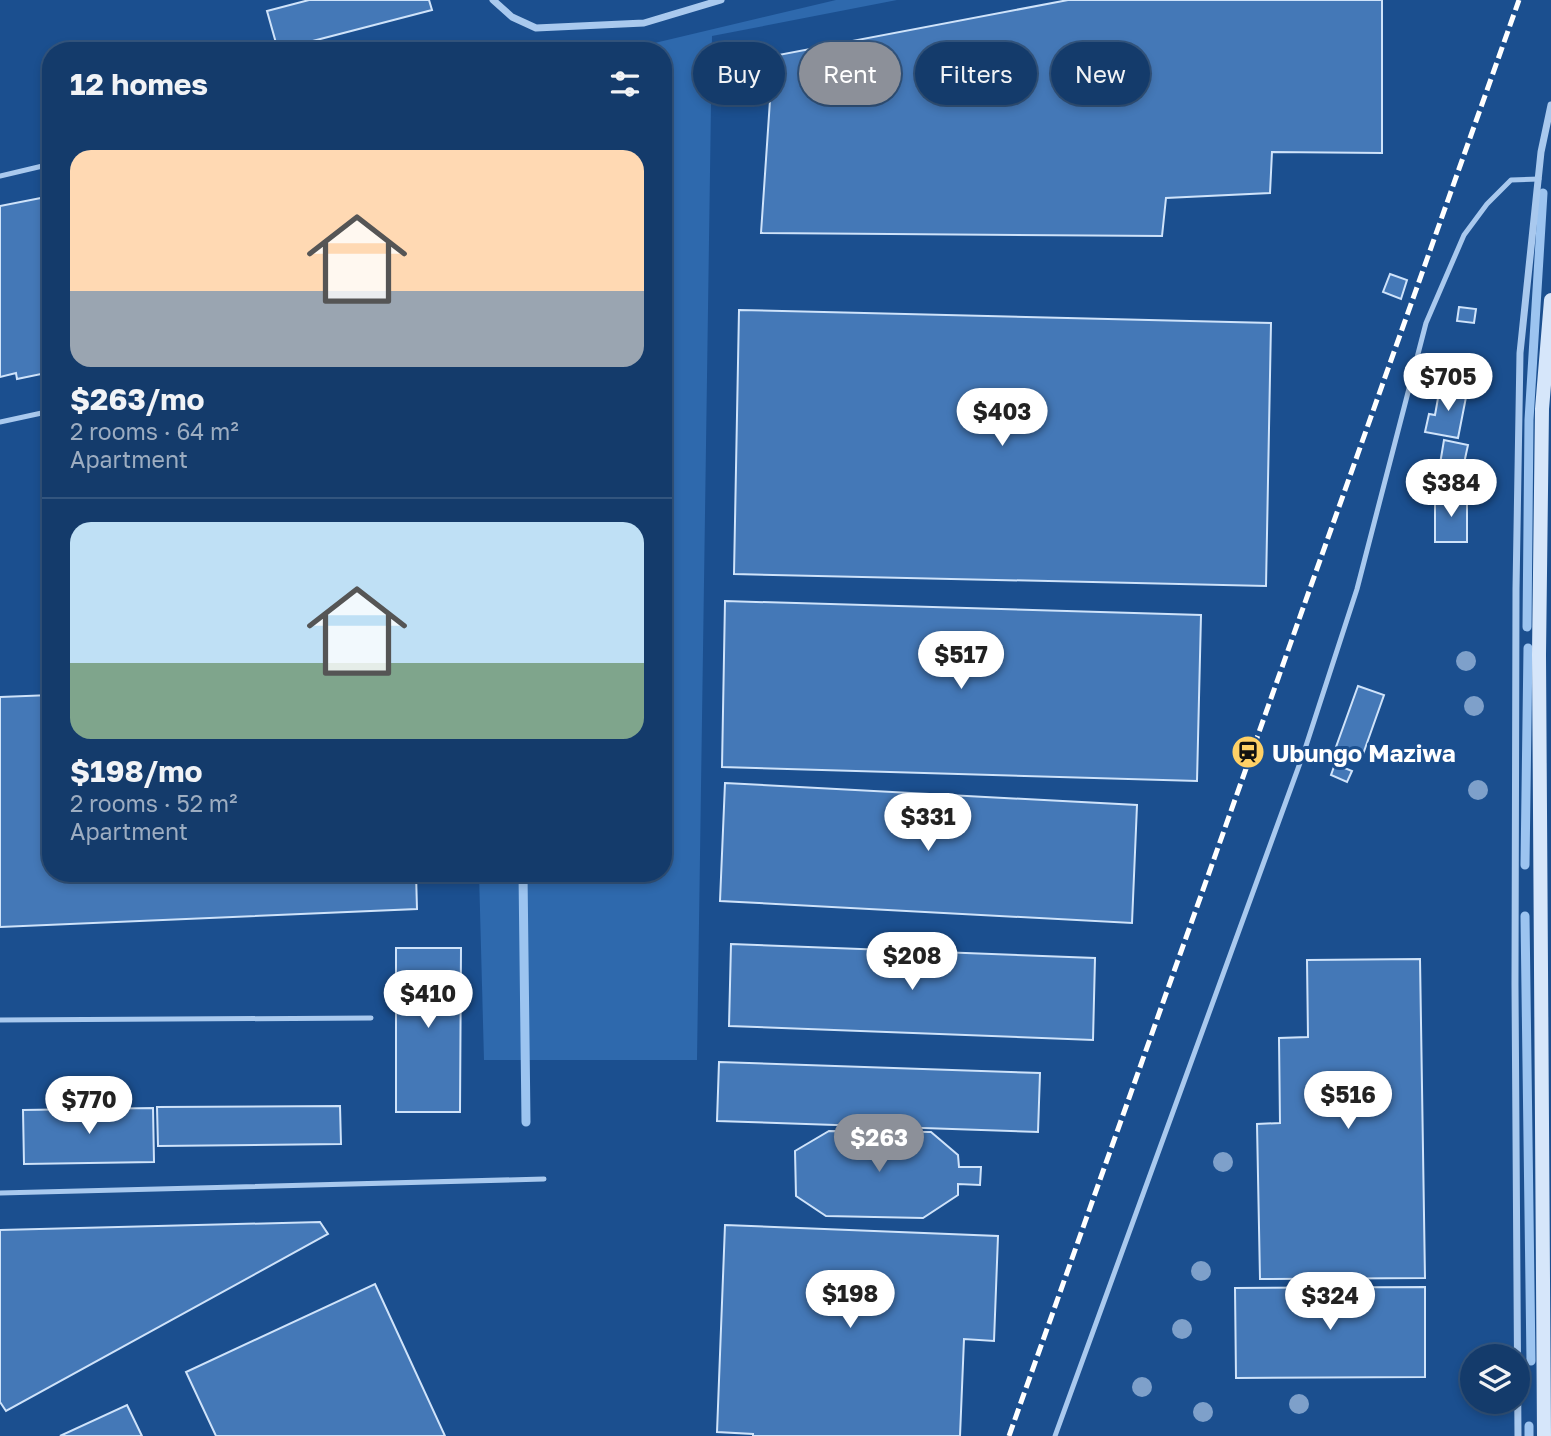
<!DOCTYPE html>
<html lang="en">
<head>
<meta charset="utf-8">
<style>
	body { margin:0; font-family:"Golos Text",sans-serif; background:#214673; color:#f1f3f6; height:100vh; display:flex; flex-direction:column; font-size:26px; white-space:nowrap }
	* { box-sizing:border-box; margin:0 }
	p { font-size:23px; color:#9dadc1 }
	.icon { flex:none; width:38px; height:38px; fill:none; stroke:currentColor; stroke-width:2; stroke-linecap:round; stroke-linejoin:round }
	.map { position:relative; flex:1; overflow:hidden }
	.details { position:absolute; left:42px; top:42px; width:630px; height:840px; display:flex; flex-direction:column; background:#143b6b; border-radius:28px; box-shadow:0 4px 10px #0003,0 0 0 2px #33557e }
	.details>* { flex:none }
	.top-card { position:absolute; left:693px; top:42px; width:665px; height:63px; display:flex; gap:14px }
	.controls { position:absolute; left:1460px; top:1344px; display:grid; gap:14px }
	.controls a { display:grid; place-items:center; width:70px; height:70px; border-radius:50%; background:#143b6b; box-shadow:0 4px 10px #0003,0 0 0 2px #33557e; font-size:35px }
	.price { position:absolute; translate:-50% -60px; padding:0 16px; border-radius:24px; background:#fff; color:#222; font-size:23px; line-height:46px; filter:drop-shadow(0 2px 4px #0008) }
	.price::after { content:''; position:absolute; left:50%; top:42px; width:21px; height:16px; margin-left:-10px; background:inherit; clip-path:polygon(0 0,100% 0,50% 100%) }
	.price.active { background:#8c9099; color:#fff }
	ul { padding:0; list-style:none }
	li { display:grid; align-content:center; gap:14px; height:371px; padding:0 28px }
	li+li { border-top:2px solid #33557e }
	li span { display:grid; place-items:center; height:217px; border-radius:21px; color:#555 }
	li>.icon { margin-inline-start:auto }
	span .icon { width:126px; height:126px; fill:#fffc; stroke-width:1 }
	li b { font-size:30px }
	h2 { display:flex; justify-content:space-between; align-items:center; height:84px; padding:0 28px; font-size:30px }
	.tag { padding:0 24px; border-radius:32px; background:#143b6b; box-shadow:0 4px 10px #0003,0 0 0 2px #33557e; font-size:24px; line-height:63px }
	.tag.active { background:#8c9099; color:#fff }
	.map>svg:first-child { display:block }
	.green { fill:#2e69ad }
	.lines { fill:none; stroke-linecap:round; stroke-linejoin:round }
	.stream { stroke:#9cc4f0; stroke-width:9 }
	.building { fill:#4478b7; stroke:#cfe3fa; stroke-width:2 }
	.service { stroke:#a9c9ee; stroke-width:5 }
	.minor { stroke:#a9c9ee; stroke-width:7 }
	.secondary { stroke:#d6e6fa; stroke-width:14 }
	.rail { stroke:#fff; stroke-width:5; stroke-dasharray:12 5; stroke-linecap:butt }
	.tree { fill:#7ea0ca }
	.labels { text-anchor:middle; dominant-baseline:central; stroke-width:6; stroke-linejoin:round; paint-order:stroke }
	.poi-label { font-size:24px; font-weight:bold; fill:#fff; stroke:#1b4f8f; text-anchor:start }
</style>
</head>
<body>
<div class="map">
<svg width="1551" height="1436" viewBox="0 0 1551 1436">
	<rect width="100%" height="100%" fill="#1b4f8f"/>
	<!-- green -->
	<path class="green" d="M836 0H897L712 36 697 1060H484L479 873H663V51H621Z"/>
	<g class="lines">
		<!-- stream -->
		<g class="stream">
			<path d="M1527 627 1529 420 1543 193"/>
			<path d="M1525 865 1528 648"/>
			<path d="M523 873 526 1122"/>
			<path d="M1525 916 1531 1361"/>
			<path d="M1529 1426V1436"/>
		</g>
	</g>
	<!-- building -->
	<g class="building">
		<path d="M309 0H429L432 10 278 50 267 11Z"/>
		<path d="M1068 0H1382V153L1272 152 1270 193 1166 198 1162 236 761 233 773 56Z"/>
		<path d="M51 196V372L17 379 16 373 0 377V206Z"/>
		<path d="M1390 274 1407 280 1401 299 1383 292Z"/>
		<path d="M1459 307 1476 309 1474 323 1457 321Z"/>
		<path d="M739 310 1271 323 1266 586 734 574Z"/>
		<path d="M1440 387 1467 392 1458 438 1425 432 1429 414 1435 415Z"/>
		<path d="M1444 440 1468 445 1463 468 1440 464Z"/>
		<path d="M1435 496 1467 497V542H1435Z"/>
		<path d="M725 601 1201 615 1197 781 722 767Z"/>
		<path d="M1358 686 1384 695 1362 757 1336 747Z"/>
		<path d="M51 695V873H416L417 909 0 927V697Z"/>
		<path d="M1335 764 1352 771 1347 782 1331 775Z"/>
		<path d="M725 783 1137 805 1132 923 720 901Z"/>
		<path d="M731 944 1095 958 1093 1040 729 1026Z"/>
		<path d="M396 948H461L460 1112H396Z"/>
		<path d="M1420 959 1425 1278 1260 1279 1257 1124 1280 1123 1279 1038 1308 1037 1307 960Z"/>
		<path d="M719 1062 1040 1073 1038 1132 717 1121Z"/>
		<path d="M340 1106 341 1144 158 1146 157 1107Z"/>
		<path d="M153 1108 154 1162 24 1164 23 1110Z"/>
		<path d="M829 1131 931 1132 958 1155 959 1167H981L980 1185 958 1184V1195L923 1218 826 1216 796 1196 795 1151Z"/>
		<path d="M320 1222 328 1234 6 1411 0 1402V1230Z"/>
		<path d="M725 1225 998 1236 994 1341 964 1339 960 1436H753V1434L717 1432Z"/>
		<path d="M375 1284 445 1436H216L186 1372Z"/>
		<path d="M1425 1287V1377L1236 1378 1235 1288Z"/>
		<path d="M127 1405 142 1436H60Z"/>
	</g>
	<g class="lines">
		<!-- service -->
		<g class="service">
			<path d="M0 176 51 164"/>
			<path d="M0 422 51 411"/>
			<path d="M0 1020 371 1018"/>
			<path d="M0 1193 544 1179"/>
			<path d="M1055 1436 1304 752 1357 589 1426 323 1464 235 1487 204 1511 180 1539 179"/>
		</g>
		<!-- minor -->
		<g class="minor">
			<path d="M493 0 512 17 536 28 644 23 721 0"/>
			<path d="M1518 1436 1515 984 1516 589 1520 353 1541 152 1551 105"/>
		</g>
		<!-- secondary -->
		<path class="secondary" d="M1544 1436 1539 655 1542 409 1551 300"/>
		<!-- rail -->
		<path class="rail" d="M1009 1436 1519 0"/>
	</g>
	<!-- trees -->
	<g class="tree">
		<circle cx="1466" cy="661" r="10"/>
		<circle cx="1474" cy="706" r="10"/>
		<circle cx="1478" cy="790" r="10"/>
		<circle cx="1223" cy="1162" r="10"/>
		<circle cx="1201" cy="1271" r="10"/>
		<circle cx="1182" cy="1329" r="10"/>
		<circle cx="1142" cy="1387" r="10"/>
		<circle cx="1299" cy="1404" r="10"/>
		<circle cx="1203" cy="1412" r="10"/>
	</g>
	<!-- icons -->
	<defs>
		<symbol id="station-disc" viewBox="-11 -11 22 22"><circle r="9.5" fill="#ffd166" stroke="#1b4f8f"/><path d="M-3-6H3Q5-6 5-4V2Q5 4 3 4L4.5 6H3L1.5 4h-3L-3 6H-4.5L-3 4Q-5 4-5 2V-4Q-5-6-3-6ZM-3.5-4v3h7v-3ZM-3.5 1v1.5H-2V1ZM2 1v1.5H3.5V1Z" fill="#111"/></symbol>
	</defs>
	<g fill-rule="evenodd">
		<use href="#station-disc" x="1229" y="733" width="38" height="38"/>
	</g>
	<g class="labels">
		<!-- poi labels -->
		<g class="poi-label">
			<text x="1272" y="752">Ubungo Maziwa</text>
		</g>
	</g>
</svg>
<div class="controls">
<a><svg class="icon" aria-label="layers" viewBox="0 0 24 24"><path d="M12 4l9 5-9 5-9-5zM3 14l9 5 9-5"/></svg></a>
</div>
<b class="price" style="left:1448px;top:413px">$705</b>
<b class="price" style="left:1002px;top:448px">$403</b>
<b class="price" style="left:1451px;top:519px">$384</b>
<b class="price" style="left:961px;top:691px">$517</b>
<b class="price" style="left:928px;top:853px">$331</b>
<b class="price" style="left:912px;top:992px">$208</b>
<b class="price" style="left:428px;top:1030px">$410</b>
<b class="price" style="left:1348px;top:1131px">$516</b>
<b class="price" style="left:89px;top:1136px">$770</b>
<b class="price active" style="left:879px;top:1174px">$263</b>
<b class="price" style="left:850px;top:1330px">$198</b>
<b class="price" style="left:1330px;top:1332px">$324</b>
<div class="top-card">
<a class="tag">Buy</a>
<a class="tag active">Rent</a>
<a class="tag">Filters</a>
<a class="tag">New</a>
</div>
<section class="details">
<h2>12 homes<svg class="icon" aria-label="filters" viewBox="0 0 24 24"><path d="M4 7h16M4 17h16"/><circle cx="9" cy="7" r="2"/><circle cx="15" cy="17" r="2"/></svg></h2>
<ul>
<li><span style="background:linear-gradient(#ffd9b3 65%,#9aa5b1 0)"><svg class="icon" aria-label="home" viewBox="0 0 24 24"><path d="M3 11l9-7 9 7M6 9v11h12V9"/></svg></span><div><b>$263/mo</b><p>2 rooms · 64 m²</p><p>Apartment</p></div></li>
<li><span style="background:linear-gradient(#bfe0f5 65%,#7fa58c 0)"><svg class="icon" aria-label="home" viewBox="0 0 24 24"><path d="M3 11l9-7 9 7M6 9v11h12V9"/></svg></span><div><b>$198/mo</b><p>2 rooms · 52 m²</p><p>Apartment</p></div></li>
</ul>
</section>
</div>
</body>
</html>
